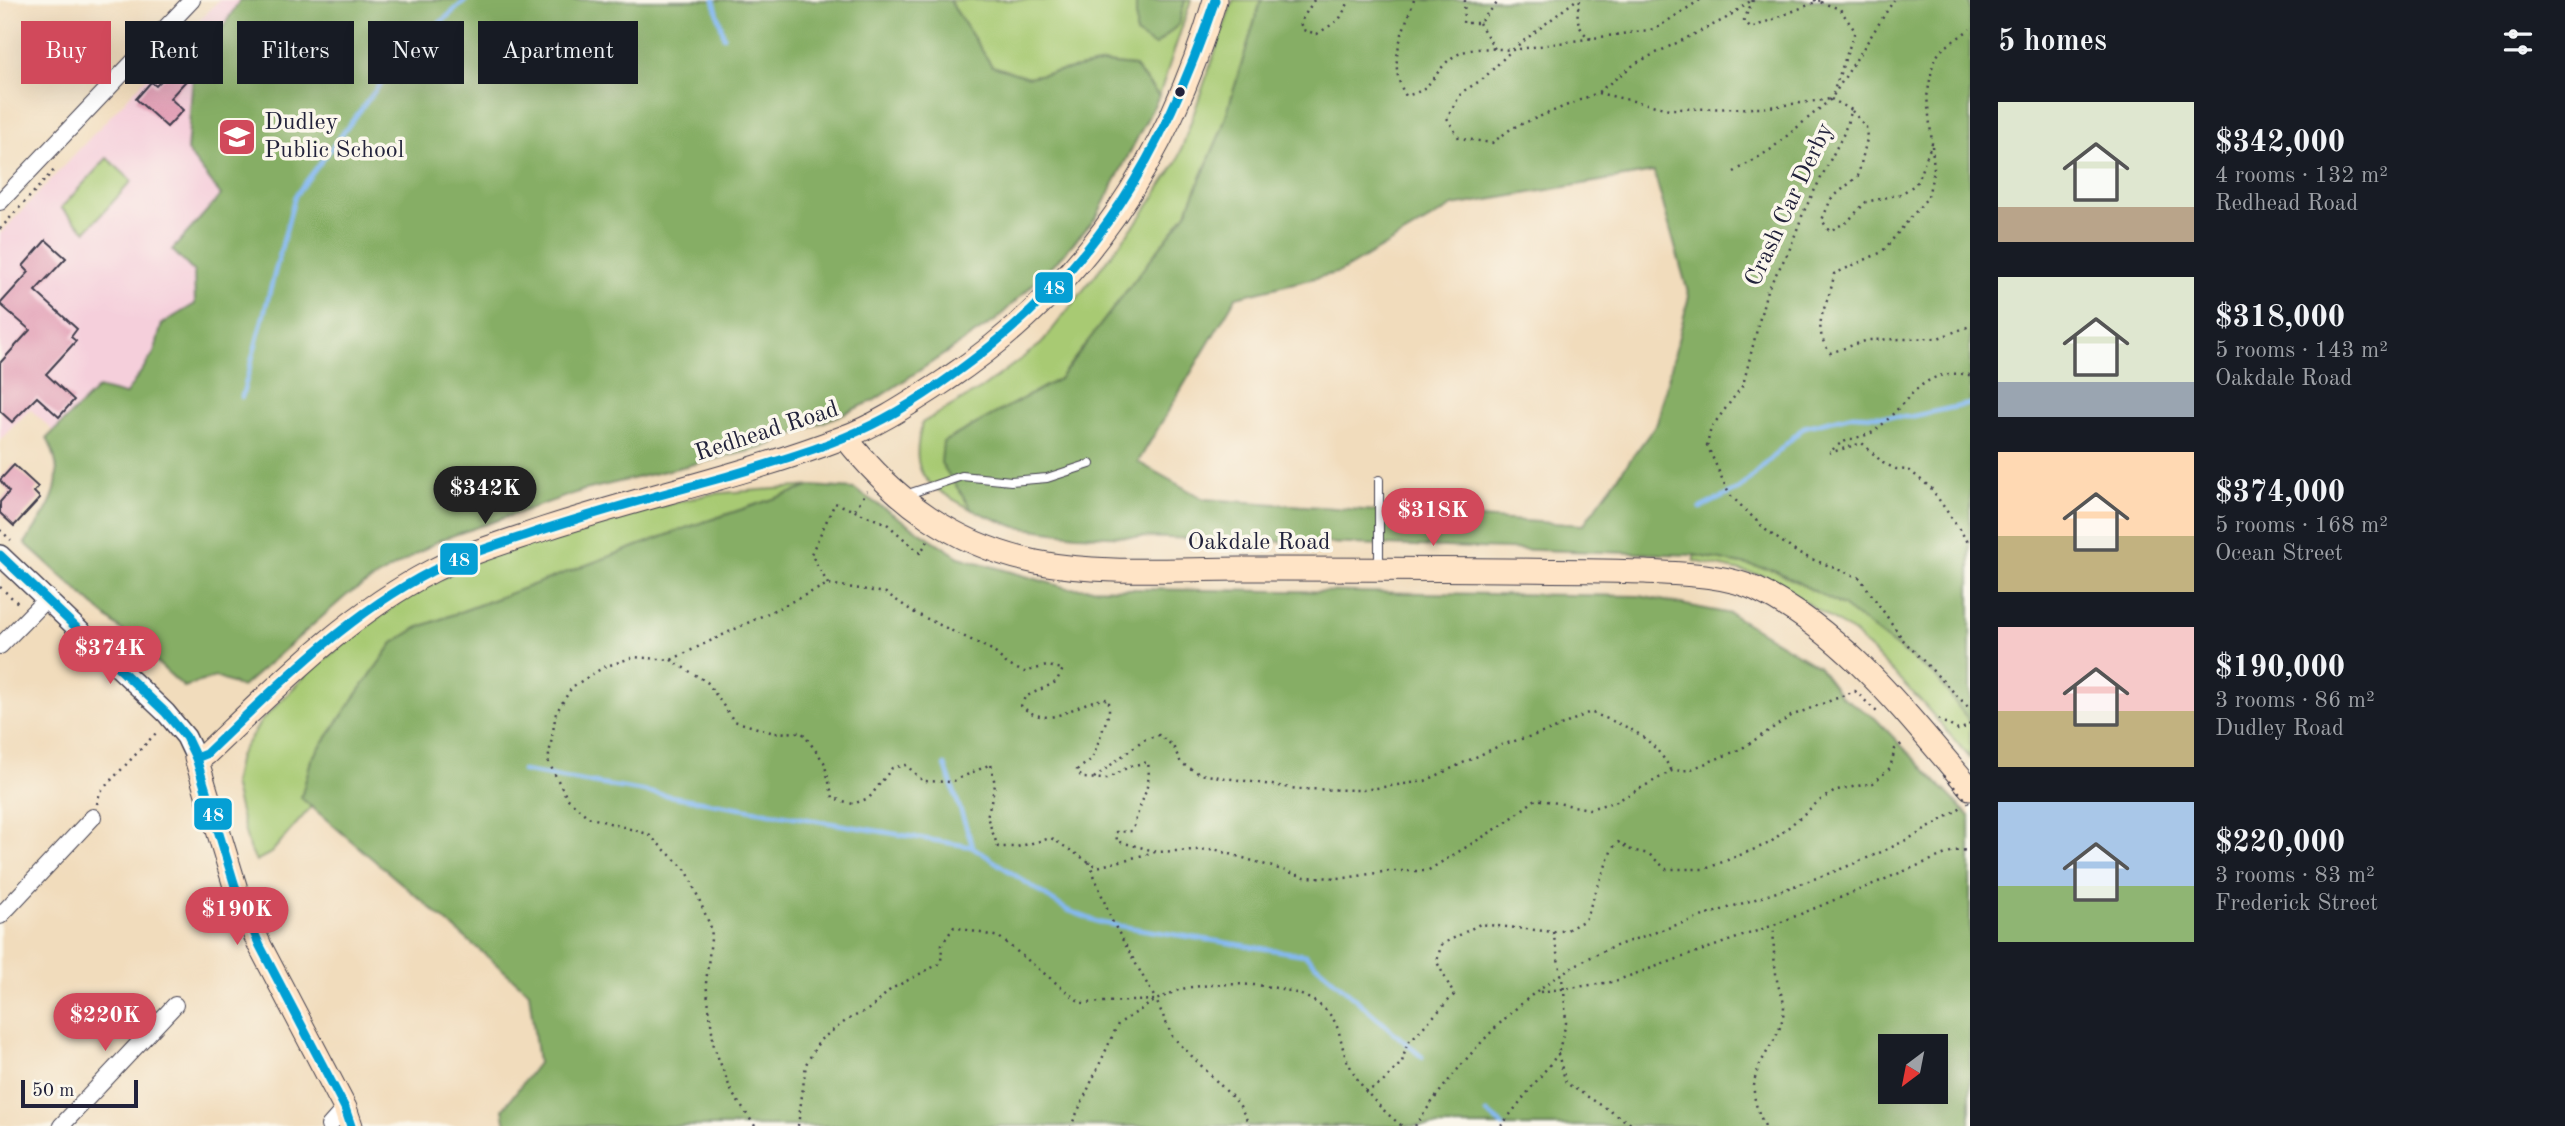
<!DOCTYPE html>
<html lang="en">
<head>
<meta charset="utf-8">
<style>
	body { margin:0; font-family:"Old Standard TT",serif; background:#242831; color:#f1f3f6; height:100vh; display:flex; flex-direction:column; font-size:26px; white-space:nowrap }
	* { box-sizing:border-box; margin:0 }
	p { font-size:23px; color:#9ea1a6 }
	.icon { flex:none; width:38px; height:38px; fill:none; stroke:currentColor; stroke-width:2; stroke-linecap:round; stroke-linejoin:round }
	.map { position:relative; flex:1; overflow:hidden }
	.side { display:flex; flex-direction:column; background:#171b24; width:595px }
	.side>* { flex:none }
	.guide { position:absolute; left:21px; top:21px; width:665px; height:63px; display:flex; gap:14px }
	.needle { width:46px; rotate:212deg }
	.fabs { position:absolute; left:1878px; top:1034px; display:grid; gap:14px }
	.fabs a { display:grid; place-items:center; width:70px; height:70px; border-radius:0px; background:#171b24; box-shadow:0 7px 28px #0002; font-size:35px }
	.scale { position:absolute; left:21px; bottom:18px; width:117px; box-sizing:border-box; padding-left:7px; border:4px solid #22223b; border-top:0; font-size:19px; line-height:24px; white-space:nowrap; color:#22223b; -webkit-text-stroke:5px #fbf7ec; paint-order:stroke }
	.price { position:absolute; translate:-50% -60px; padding:0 16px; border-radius:24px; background:#d1495b; color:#fff; font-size:23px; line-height:46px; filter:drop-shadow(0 2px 4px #0008) }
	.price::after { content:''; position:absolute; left:50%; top:42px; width:21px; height:16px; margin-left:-10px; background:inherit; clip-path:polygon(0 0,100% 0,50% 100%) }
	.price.active { background:#222; color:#fff }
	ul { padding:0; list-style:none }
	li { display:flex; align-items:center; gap:21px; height:175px; padding:0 28px }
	li span { display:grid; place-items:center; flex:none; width:196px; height:140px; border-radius:0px; color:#555 }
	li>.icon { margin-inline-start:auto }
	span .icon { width:84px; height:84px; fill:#fffc; stroke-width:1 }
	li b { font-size:30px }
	h2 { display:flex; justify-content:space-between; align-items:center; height:84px; padding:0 28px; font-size:30px }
	.tag { padding:0 24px; border-radius:0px; background:#171b24; box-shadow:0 7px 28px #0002; font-size:24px; line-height:63px }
	.tag.active { background:#d1495b; color:#fff }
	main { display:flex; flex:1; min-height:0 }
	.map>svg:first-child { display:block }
	.built { fill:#f5cfdb }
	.green { fill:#a8ca73; stroke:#657657; stroke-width:2 }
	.forest { fill:#86ae65; stroke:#546850; stroke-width:2; fill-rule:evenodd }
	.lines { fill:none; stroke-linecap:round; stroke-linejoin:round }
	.stream { stroke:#85b9f3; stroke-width:4.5 }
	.building { fill:#e29eb5 }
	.service-casing { stroke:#413e4e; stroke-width:10 }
	.minor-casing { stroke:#413e4e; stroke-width:18 }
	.tertiary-casing { stroke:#413e4e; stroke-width:22 }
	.secondary-casing { stroke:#413e4e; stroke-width:25 }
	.path { stroke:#413e4e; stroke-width:2.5; stroke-dasharray:2 5; stroke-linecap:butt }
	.service { stroke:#fff; stroke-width:8 }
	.minor { stroke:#fff; stroke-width:16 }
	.tertiary { stroke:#fff; stroke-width:19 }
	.secondary { stroke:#ffe4c6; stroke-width:23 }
	.path-bridge { stroke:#413e4e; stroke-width:2.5; stroke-dasharray:2 5; stroke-linecap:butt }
	.bus-1-casing { stroke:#fbf7ec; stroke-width:14 }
	.bus-1 { stroke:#059fd4; stroke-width:9 }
	.bus-dot { fill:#22223b; stroke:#fbf7ec; stroke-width:2.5 }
	.labels { text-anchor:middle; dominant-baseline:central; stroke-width:7; stroke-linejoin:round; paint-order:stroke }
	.poi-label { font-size:24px; fill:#22223b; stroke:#fbf7ec; text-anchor:start }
	.street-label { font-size:24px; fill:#22223b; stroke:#fbf7ec }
	.line-badge { stroke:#fbf7ec; stroke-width:2.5 }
	.badge-label { font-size:19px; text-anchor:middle; font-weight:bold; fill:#fff }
</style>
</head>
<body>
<main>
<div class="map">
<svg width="1970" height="1126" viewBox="0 0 1970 1126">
	<rect width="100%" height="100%" fill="#fbf7ec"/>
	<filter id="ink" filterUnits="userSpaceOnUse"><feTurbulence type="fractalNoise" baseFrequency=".0143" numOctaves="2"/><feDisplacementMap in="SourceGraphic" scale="14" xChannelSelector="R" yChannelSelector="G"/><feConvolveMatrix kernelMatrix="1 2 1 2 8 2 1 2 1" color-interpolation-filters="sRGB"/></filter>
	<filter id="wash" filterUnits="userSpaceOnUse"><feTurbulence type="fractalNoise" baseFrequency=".00686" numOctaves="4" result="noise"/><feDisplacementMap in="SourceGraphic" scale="28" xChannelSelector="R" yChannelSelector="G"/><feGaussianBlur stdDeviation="1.57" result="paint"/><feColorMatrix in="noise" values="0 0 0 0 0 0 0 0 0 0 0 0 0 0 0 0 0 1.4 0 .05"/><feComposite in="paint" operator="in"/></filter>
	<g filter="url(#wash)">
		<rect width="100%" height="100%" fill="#f1dcbc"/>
		<!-- built -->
		<path class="built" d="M219 0H430L85 461 30 409 0 440V234Z"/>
		<!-- green -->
		<g class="green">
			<path d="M949 0H1136V34L1179 24 1185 0H1191L1159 96 1133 66 1105 63 1028 77 992 66Z"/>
			<path d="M1233 0H1261L1222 129 1186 213 1059 379 943 442 958 487 972 510C927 484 908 479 922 423L982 388 1041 344 1143 214 1177 162Z"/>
			<path d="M107 158 132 181 86 231 61 208Z"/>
			<path d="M812 486 686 528 417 628 393 643 311 760 302 798 311 807 271 853 256 861 249 848 233 784 239 756 261 721 314 667 391 608 479 557 609 519 710 494Z"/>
			<path d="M1694 555 1774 570 1843 606 1936 677 1970 722V758L1919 699 1854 633 1764 576 1694 561Z"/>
		</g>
		<!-- forest -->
		<g class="forest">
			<path d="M240 0H949L992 66 1028 77 1105 63 1134 66 1159 96 1096 218 1058 260 996 320 873 401 762 448 581 491 440 540 347 595 242 687 215 677 184 687 25 543C50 506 70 482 47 438L98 388 125 395 154 353 162 324 195 304 194 272 172 250 221 195 187 151 193 75Z"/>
			<path d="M1136 0H1185L1179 24 1155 46 1136 34Z"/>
			<path d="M1261 0H1970V722L1936 677 1843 606 1774 570 1694 555 1076 535 1016 527 972 510 941 463 943 442 1059 379 1186 213 1222 129ZM1654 172 1689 296 1657 423 1583 525 1204 499 1138 462 1236 297 1340 272 1453 206Z"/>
			<path d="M812 486 854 489 959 557 1067 588 1640 596 1731 614 1818 666 1841 696 1875 718 1970 817V1126H506L503 1109 538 1063 529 992 301 798 311 760 393 643 417 628 686 528ZM1890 1046H1936V1092H1890Z"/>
		</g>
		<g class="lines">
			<!-- stream -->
			<g class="stream">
				<path d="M714 0 724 37"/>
				<path d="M242 397 295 196 400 58 466 0"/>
				<path d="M1700 508 1739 489 1804 427 1853 415 1909 417 1970 404"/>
				<path d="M945 765 973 847"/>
				<path d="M522 771 973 847 1067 910 1101 923 1305 955 1422 1057"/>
				<path d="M1487 1113 1503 1126"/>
			</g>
		</g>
		<g id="blocks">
			<!-- building -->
			<g class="building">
				<path d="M183 58 196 70 170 98 183 110 167 127 136 99 151 82 156 86Z"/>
				<path d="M46 240 66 258 35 291 77 329 71 337 76 341 46 374 74 400 59 417 37 397 12 422 0 411V363L30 330 0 304 29 272 23 266Z"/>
				<path d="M14 465 38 487 34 492 40 498 14 526 0 513V502L9 492 0 480Z"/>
			</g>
		</g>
	</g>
	<g filter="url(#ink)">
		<use href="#blocks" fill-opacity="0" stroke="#413e4e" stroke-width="2"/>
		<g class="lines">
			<defs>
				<g id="service">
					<path d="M905 495 962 476 1011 481 1047 478 1090 464"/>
					<path d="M1379 568V480"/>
				</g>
				<g id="minor">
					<path d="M0 202 192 0"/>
					<path d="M0 646 48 597"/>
					<path d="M0 916 93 817"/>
					<path d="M61 1126 175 1005"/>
					<path d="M329 1126 345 1108"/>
				</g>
				<path id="tertiary" d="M0 555 166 713 186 737 196 758"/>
				<g id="secondary">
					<path d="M845 437C895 501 954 545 1036 562 1100 575 1177 569 1242 569 1377 569 1511 569 1645 572 1681 574 1723 574 1756 589 1844 631 1907 715 1970 788"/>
					<path d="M351 1126 345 1108 260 946 238 896 196 758 206 754C277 687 345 616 432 571 468 553 506 542 544 529 642 497 745 475 842 438 878 425 913 401 946 380 1085 287 1168 159 1215 0"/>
				</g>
			</defs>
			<!-- service casing -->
			<use href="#service" class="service-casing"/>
			<!-- minor casing -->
			<use href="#minor" class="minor-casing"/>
			<!-- tertiary casing -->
			<use href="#tertiary" class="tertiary-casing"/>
			<!-- secondary casing -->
			<use href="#secondary" class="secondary-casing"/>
			<!-- path -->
			<g class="path">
				<path d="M1314 0 1300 23 1303 30 1317 34 1339 20 1350 0"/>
				<path d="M1414 0C1403 32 1386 64 1406 96 1429 90 1429 82 1444 65 1461 45 1488 48 1512 50L1576 0"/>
				<path d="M1465 0 1463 23H1479L1500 0"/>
				<path d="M1580 0C1575 17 1577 31 1593 40"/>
				<path d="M1700 0 1655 29 1512 50 1483 79 1462 92 1447 118 1459 138 1492 143 1512 128 1597 93 1636 63 1725 19 1752 0"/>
				<path d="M1753 0 1744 20 1751 28 1821 0"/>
				<path d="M1814 0 1840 9 1855 31 1833 93"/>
				<path d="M1479 23 1495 49"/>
				<path d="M1598 93 1669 109 1762 108 1831 99"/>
				<path d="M1831 99 1852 110 1843 135 1804 211 1789 251 1767 290 1743 385 1711 428 1707 445 1729 494 1767 531 1799 554 1860 578 1904 641 1970 709"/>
				<path d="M1852 111 1866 127 1867 139 1858 176 1831 199 1822 220 1829 231 1847 222 1866 202 1901 194 1916 184 1932 143 1927 97 1933 63 1940 51 1970 29"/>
				<path d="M1932 146 1934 169 1928 197 1882 252 1834 274C1830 307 1808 322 1830 353L1868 340 1938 338 1970 326"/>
				<path d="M1734 172 1770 150 1831 99 1894 0"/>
				<path d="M0 229 55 169"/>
				<path d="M1970 375C1921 366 1908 404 1877 429 1863 441 1848 433 1829 453L1862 443 1883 463 1896 469 1909 470 1931 488 1970 545"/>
				<path d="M855 509 867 491"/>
				<path d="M0 530 11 540"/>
				<path d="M828 584 811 554 835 503 887 524 920 553 928 541"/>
				<path d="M0 587 20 605"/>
				<path d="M671 660 707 682 734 721 774 733 802 732 824 762 833 798 853 804 869 798 892 768 906 765 923 781 951 782 991 764 995 785 987 817 998 847H1017L1051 838 1097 867 1155 852"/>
				<path d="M1938 719 1958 730 1969 726 1970 722"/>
				<path d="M1094 778 1143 740 1159 735 1173 746 1181 763 1200 774 1298 789 1362 790 1425 781 1501 745 1552 730 1590 712C1630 728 1649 733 1672 771"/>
				<path d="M97 804 100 792 157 732"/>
				<path d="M1089 862 1111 919 1156 1000"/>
				<path d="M1553 932 1564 990 1566 1023 1558 1054"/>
				<path d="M1540 992 1612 982 1774 925 1953 851 1970 850"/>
				<path d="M1365 1092 1381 1084 1402 1062 1407 1044 1454 995 1437 962 1441 945 1480 924 1553 932 1567 930 1585 920 1612 849 1618 842 1631 850 1649 854 1666 869H1705L1770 843 1819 801 1837 790 1873 783 1890 768 1895 749 1904 742"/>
				<path d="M755 1126 732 1093 714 1047 706 983 712 930 687 871 648 834 588 817 567 798 548 761 556 713 572 687 604 667 634 657 671 660 828 584 886 593 915 613 992 650 1008 665 1024 672 1047 666 1063 669 1056 682 1025 697 1021 706C1055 734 1073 699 1109 699V713L1092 759 1077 770 1082 778 1107 779 1130 766 1148 762C1152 791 1138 803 1133 831L1116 832 1117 841 1158 852 1214 849 1305 877 1345 878 1389 871H1427L1504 824 1536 799 1589 809 1617 801 1672 771 1689 770 1741 749 1791 716 1855 691 1878 713"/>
				<path d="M798 1126 806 1064 820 1040 847 1020 871 1008 891 989 941 963 942 944 954 927 999 937 1081 1003 1156 1000 1118 1024 1071 1126"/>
				<path d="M1250 1126 1239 1104 1172 1036 1156 1000C1166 996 1176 990 1186 988 1227 981 1308 980 1333 1019 1340 1029 1341 1044 1345 1055 1357 1085 1378 1107 1402 1126"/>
				<path d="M1415 1126C1459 1062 1521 990 1593 956 1615 945 1639 938 1662 930 1759 896 1882 865 1964 805"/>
				<path d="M1501 1126 1558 1054 1566 1083 1634 1126"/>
				<path d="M1765 1126C1732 1065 1783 1054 1784 1006 1784 998 1778 988 1777 980 1774 962 1773 945 1774 926"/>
			</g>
			<!-- service -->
			<use href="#service" class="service"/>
			<!-- minor -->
			<use href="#minor" class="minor"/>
			<!-- tertiary -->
			<use href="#tertiary" class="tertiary"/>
			<!-- secondary -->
			<use href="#secondary" class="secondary"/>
			<!-- path-bridge -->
			<path class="path-bridge" d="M1944 776 1970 804"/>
			<defs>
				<g id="bus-1">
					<path d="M0 555 166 713 186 737 196 758 238 896 260 946 345 1108 351 1126"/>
					<path d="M196 758 206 754C276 687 345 616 432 571 461 556 493 546 524 536 591 513 660 495 728 476 772 463 817 450 859 431 897 414 933 390 966 365 1096 270 1165 150 1215 0"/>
				</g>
			</defs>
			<!-- bus-1 casing -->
			<use href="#bus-1" class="bus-1-casing"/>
			<!-- bus-1 -->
			<use href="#bus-1" class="bus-1"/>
		</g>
	</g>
	<!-- icons -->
	<defs>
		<symbol id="school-square" viewBox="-11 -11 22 22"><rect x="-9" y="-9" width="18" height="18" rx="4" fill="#d1495b" stroke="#fbf7ec"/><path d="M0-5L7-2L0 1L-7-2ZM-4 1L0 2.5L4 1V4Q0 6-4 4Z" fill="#fff"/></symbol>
	</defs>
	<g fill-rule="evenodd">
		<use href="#school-square" x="215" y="115" width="44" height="44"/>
	</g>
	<!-- markers -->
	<circle class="bus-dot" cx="1180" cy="92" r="6"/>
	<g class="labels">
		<!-- poi labels -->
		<g class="poi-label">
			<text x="264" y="123">Dudley<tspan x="264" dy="28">Public School</tspan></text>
		</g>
		<!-- street labels -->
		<g class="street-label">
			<text transform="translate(1790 205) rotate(-65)">Crash Car Derby</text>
			<text transform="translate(767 432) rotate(-18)">Redhead Road</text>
			<text x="1259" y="543">Oakdale Road</text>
		</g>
	</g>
	<g class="line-badge">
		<rect x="1034" y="271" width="40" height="33" rx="7" fill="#059fd4"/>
		<rect x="439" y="542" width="40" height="34" rx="7" fill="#059fd4"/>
		<rect x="193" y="797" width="40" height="34" rx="7" fill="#059fd4"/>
	</g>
	<g class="badge-label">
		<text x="1054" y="294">48</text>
		<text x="459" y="566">48</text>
		<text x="213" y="821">48</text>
	</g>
</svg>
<div class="fabs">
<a><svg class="needle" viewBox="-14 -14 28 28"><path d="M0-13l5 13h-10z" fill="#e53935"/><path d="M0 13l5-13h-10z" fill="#9ea1a6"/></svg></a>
</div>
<div class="scale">50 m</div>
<b class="price active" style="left:485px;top:526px">$342K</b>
<b class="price" style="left:1433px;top:548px">$318K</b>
<b class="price" style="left:110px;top:686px">$374K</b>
<b class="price" style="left:237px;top:947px">$190K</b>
<b class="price" style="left:105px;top:1053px">$220K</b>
<div class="guide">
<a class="tag active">Buy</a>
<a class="tag">Rent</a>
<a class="tag">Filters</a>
<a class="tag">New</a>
<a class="tag">Apartment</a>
</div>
</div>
<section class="side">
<h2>5 homes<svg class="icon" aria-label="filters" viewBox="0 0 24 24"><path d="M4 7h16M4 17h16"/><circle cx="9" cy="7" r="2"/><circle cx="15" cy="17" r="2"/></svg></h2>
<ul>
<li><span style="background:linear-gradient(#dfe7d0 75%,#b9a48a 0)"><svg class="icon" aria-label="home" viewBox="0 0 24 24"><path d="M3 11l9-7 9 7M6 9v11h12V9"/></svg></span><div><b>$342,000</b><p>4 rooms · 132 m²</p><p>Redhead Road</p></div></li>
<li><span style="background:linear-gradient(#dfe7d0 75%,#9aa5b1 0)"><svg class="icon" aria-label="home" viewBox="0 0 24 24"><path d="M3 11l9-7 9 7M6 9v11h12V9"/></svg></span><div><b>$318,000</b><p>5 rooms · 143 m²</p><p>Oakdale Road</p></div></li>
<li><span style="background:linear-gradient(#ffd9b3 60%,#c2b280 0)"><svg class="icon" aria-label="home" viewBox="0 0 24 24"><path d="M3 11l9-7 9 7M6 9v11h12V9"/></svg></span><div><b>$374,000</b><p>5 rooms · 168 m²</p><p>Ocean Street</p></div></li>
<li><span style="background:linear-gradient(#f6c9c9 60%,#c2b280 0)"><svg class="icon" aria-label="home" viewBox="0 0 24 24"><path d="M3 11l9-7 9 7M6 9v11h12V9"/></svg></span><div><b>$190,000</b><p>3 rooms · 86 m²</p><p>Dudley Road</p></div></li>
<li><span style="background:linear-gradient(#a9c7e8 60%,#8fb573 0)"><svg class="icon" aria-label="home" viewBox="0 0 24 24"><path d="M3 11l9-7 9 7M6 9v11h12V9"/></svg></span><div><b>$220,000</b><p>3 rooms · 83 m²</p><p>Frederick Street</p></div></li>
</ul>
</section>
</main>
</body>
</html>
